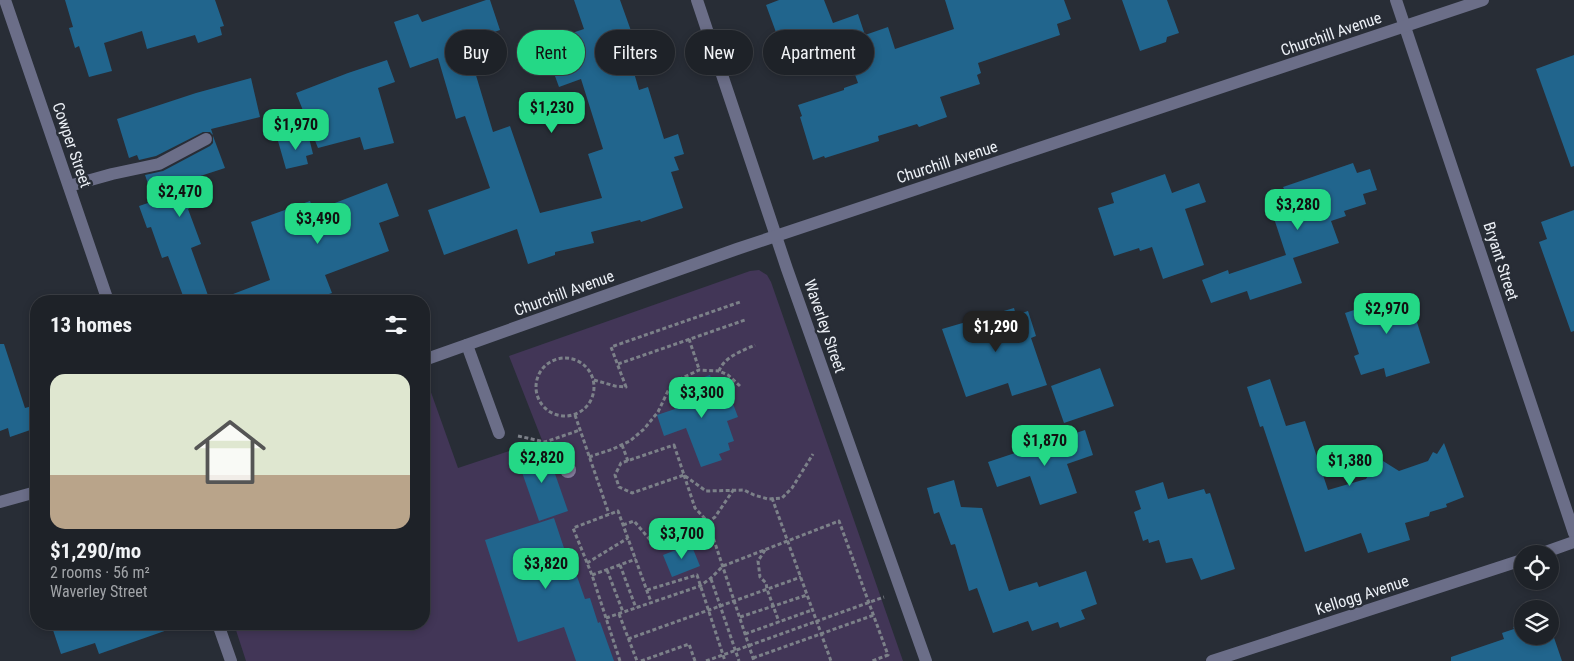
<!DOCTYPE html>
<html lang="en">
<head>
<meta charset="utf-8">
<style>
	body { margin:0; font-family:"Roboto Condensed",sans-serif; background:#2b2f34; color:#f1f3f6; height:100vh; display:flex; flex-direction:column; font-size:19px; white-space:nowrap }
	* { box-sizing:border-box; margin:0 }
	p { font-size:16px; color:#a1a4a8 }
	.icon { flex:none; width:28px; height:28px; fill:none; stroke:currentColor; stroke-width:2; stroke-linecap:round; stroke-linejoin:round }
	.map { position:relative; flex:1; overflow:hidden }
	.side { position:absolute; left:30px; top:295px; width:400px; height:335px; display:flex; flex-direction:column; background:#1e2228; border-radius:20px; box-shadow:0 2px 8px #0003,0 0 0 1px #3c3f45 }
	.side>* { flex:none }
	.top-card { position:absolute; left:445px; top:30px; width:475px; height:45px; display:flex; gap:10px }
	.buttons { position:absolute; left:1514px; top:545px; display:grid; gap:10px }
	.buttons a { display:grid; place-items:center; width:45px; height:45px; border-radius:50%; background:#1e2228; box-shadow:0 2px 8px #0003,0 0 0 1px #3c3f45; font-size:25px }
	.price { position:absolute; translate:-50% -42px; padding:0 11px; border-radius:10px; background:#24d886; color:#111; font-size:16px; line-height:32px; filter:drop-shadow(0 1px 2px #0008) }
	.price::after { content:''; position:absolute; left:50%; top:30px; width:15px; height:11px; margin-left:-8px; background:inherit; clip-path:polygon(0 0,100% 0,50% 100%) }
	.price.on { background:#222; color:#fff }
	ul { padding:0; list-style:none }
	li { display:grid; align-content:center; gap:10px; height:265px; padding:0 20px }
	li+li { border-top:1px solid #3c3f45 }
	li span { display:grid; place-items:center; height:155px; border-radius:15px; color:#555 }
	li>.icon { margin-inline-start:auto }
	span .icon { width:90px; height:90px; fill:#fffc; stroke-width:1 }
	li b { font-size:21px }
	h2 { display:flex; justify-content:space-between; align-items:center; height:60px; padding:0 20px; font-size:21px }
	.chip { padding:0 18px; border-radius:22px; background:#1e2228; box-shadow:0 2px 8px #0003,0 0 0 1px #3c3f45; font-size:18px; line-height:45px }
	.chip.on { background:#24d886; color:#111 }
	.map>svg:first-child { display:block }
	.green { fill:#423657 }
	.building { fill:#21658d }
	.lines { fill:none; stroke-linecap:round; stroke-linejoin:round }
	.path { stroke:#7c8189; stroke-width:3; stroke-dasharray:4 2.5; stroke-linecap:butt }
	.minor { stroke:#6b6e88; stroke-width:12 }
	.tree { fill:#857e9e }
	.labels { text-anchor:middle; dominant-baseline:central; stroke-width:5; stroke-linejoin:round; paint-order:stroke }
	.street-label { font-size:16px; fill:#ecf0f6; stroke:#282d36 }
</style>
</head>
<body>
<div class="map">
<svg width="1574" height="661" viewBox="0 0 1574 661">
	<rect width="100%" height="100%" fill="#282d36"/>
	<!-- green -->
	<path class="green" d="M759 270 767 275 771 282 903 661H246L234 624H424V385L428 384 458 468 542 440 509 356 750 271Z"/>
	<!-- building -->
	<g class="building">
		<path d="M65 0H215L224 26 220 27 222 35 198 43 195 35 147 49 142 31 104 43 112 71 89 77 79 46 75 48 69 28 73 27Z"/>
		<path d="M486 0H490L500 30 466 42 493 132 510 126 540 213 602 198 588 154 603 149 581 79 559 87 544 46 561 40 560 37 584 29 574 0H620L635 42 626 45 639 90 648 87 664 139 678 134 684 154 674 157 679 170 671 172 683 208 641 222 640 220 591 232 594 243 555 252V255L528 264 517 229 444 255 428 210 490 188 465 116 456 119 438 58 410 68 394 22 418 14 422 22Z"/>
		<path d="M779 0H824L833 23 858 14 865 35 888 27 895 49 954 29 945 0H1064L1071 19 1057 24 1060 35 978 63 981 73 977 75 980 84 940 97 947 117 919 127 917 124 878 136 879 141 825 158 824 156 813 160 800 117 802 116 798 105 844 90V88L858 83 844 44 788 65 766 5Z"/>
		<path d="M1122 0H1167L1179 33 1167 37 1166 42 1140 51Z"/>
		<path d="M1574 55V166L1571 167 1536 69Z"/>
		<path d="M387 60 395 82 378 88 394 143 364 150 360 137 318 148 296 93 348 73Z"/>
		<path d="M251 78 260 117 211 129 213 135 210 132H203L156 156 139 160 137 155 129 158 117 119 196 93Z"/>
		<path d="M308 134 313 154 306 156 308 164 286 169 278 141Z"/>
		<path d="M213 136 225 168 182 182 191 207 188 209 201 244 191 248 210 301H185L168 256 162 258 151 227 147 228 139 206 154 201 145 175 163 171 210 146 213 143Z"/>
		<path d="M1353 163 1357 173 1370 169 1377 190 1363 194 1366 204 1344 211 1346 216 1331 221 1339 243 1293 258 1302 283 1250 300 1247 291 1211 303 1202 280 1228 270 1229 274 1286 255 1267 197 1285 191 1283 187Z"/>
		<path d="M1165 174 1172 193 1199 183 1206 202 1185 209 1204 265 1163 279 1152 247 1140 251 1139 248 1114 256 1098 208 1114 203 1111 193Z"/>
		<path d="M387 183 399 216 379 223 389 251 325 275 332 293 308 301H221L220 299 270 280 251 222 310 201 314 211Z"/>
		<path d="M1574 210V331L1571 332 1539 242 1547 239 1541 222Z"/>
		<path d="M1411 293 1418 315 1415 316 1430 363 1386 377 1384 368 1361 375 1354 356 1359 354 1345 313 1357 309 1355 302 1379 294 1381 303Z"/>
		<path d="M1014 308 1016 315 1028 311 1036 336 1031 338 1047 385 1012 396 1008 383 966 397 942 329Z"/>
		<path d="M0 344H4L25 408 36 405V428L10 437 8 428 0 431Z"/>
		<path d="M1100 368 1114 406 1064 423 1051 386Z"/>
		<path d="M710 375 719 400 730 396 738 417 727 421 734 441 728 443 730 450 719 454 722 460 701 467 686 428 664 436 657 415 675 409 670 396 686 391 684 384Z"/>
		<path d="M1270 379 1286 426 1305 421 1328 490 1366 479 1378 461 1382 463 1383 461 1399 471 1428 461 1433 452 1437 454 1444 443 1464 497 1446 504 1447 507 1430 512 1429 516 1405 523 1410 540 1368 553 1361 533 1305 552 1263 426 1260 427 1247 387Z"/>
		<path d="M1085 430 1093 455 1067 464 1077 493 1040 505 1030 476 997 487 988 462Z"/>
		<path d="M546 448 568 511 539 521 517 458Z"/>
		<path d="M954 480 961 507 982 508 1009 591 1037 582 1039 587 1086 571 1097 604 1081 610 1085 619 1060 628 1058 622 1032 631 1028 621 993 633 977 588 969 591 955 544 951 545 939 512 934 514 927 488Z"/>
		<path d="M1163 482 1168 499 1204 489 1206 494 1210 493 1235 569 1201 580 1192 558 1166 563 1159 540 1149 543 1148 539 1143 541 1134 512 1141 509 1135 491Z"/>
		<path d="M554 518 570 566 573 565 585 599 590 598 598 623 600 622 614 661H576L564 627 518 642 485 540Z"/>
		<path d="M691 544 700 566 672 577 663 555Z"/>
		<path d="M51 624H176V627L99 654 95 643 61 654Z"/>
		<path d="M1522 624V636H1550V626L1562 661H1451V657L1504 639 1502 633 1514 629 1513 627Z"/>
	</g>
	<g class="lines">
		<!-- path -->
		<g class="path">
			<path d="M689 339 699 369"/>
			<circle cx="565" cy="387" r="29"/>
			<path d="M618 364 745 320"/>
			<path d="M594 380 615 386 626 387 611 347 740 302"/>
			<path d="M740 386 728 375 719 371C724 357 742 351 755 345"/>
			<path d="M575 415 609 514"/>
			<path d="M518 436 545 442 580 430"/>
			<path d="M622 445 628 461"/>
			<path d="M674 445 684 475 632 493 619 487 615 475 621 463Z"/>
			<path d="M589 457 613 449 630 441 644 429 658 412 668 391 680 379 699 370 719 371"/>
			<path d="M684 475 695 508 708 522 754 661"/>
			<path d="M685 476 706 491 744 490 754 495 768 499 782 498 792 488 813 454"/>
			<path d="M772 498 831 661"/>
			<path d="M623 525 634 521 657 548 691 535 715 517 734 489"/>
			<path d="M765 550 758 561 760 577 766 583 767 589 779 622"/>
			<path d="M587 563 628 538"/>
			<path d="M620 565 636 608"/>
			<path d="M607 570 623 612"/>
			<path d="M592 575 636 559"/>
			<path d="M711 579 739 661"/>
			<path d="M647 590 697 575 725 661"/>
			<path d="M619 614 637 661"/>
			<path d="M740 617 807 595"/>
			<path d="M606 618 700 586 711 578 723 566 839 521 888 655 872 661"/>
			<path d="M745 634 812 610"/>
			<path d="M628 639 801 577"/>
			<path d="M753 658 874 615"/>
			<path d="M620 661 592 575 573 528 618 511 651 602"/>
			<path d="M641 661 689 644 695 661"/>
			<path d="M706 661 884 597"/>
		</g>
		<!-- minor -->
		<g class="minor">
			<path d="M5 0 108 301"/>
			<path d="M697 0 787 269 926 661"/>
			<path d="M1396 0 1574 533"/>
			<path d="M69 186 112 174 159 164 206 139"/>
			<path d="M467 345 499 433"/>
			<path d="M424 360 737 249 1483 0"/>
			<path d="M0 502 36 492"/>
			<path d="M1540 554 1574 542"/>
			<path d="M218 624 231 661"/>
			<path d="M1212 661 1522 560"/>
		</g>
	</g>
	<!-- trees -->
	<circle class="tree" cx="568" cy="470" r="8"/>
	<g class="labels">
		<!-- street labels -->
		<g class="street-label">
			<text transform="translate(1331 34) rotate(-19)">Churchill Avenue</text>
			<text transform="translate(72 145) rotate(71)">Cowper Street</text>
			<text transform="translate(947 162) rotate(-18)">Churchill Avenue</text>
			<text transform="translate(1501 261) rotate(72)">Bryant Street</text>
			<text transform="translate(564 293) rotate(-20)">Churchill Avenue</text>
			<text transform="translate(825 326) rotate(71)">Waverley Street</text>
			<text transform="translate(1362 595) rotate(-18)">Kellogg Avenue</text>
		</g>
	</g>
</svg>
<div class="buttons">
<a><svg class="icon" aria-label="locate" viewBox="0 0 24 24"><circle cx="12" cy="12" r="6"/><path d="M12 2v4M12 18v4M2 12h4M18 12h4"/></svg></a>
<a><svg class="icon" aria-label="layers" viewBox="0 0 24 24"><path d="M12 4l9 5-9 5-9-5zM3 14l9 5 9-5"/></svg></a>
</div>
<b class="price" style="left:552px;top:134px">$1,230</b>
<b class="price" style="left:296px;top:151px">$1,970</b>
<b class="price" style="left:180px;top:218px">$2,470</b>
<b class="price" style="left:1298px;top:231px">$3,280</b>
<b class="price" style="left:318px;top:245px">$3,490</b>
<b class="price" style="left:1387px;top:335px">$2,970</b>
<b class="price on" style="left:996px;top:353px">$1,290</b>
<b class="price" style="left:702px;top:419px">$3,300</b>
<b class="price" style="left:1045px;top:467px">$1,870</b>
<b class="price" style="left:542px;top:484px">$2,820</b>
<b class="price" style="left:1350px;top:487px">$1,380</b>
<b class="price" style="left:682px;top:560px">$3,700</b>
<b class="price" style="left:546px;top:590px">$3,820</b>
<div class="top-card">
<a class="chip">Buy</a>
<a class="chip on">Rent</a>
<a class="chip">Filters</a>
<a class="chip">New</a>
<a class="chip">Apartment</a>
</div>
<section class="side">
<h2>13 homes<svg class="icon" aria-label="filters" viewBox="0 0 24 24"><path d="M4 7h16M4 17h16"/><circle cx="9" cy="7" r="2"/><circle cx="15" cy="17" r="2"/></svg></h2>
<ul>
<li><span style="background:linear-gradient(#dfe7d0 65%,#b9a48a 0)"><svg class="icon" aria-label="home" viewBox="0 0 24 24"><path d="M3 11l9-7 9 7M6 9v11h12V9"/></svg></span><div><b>$1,290/mo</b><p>2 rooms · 56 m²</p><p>Waverley Street</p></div></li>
</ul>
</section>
</div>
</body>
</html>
